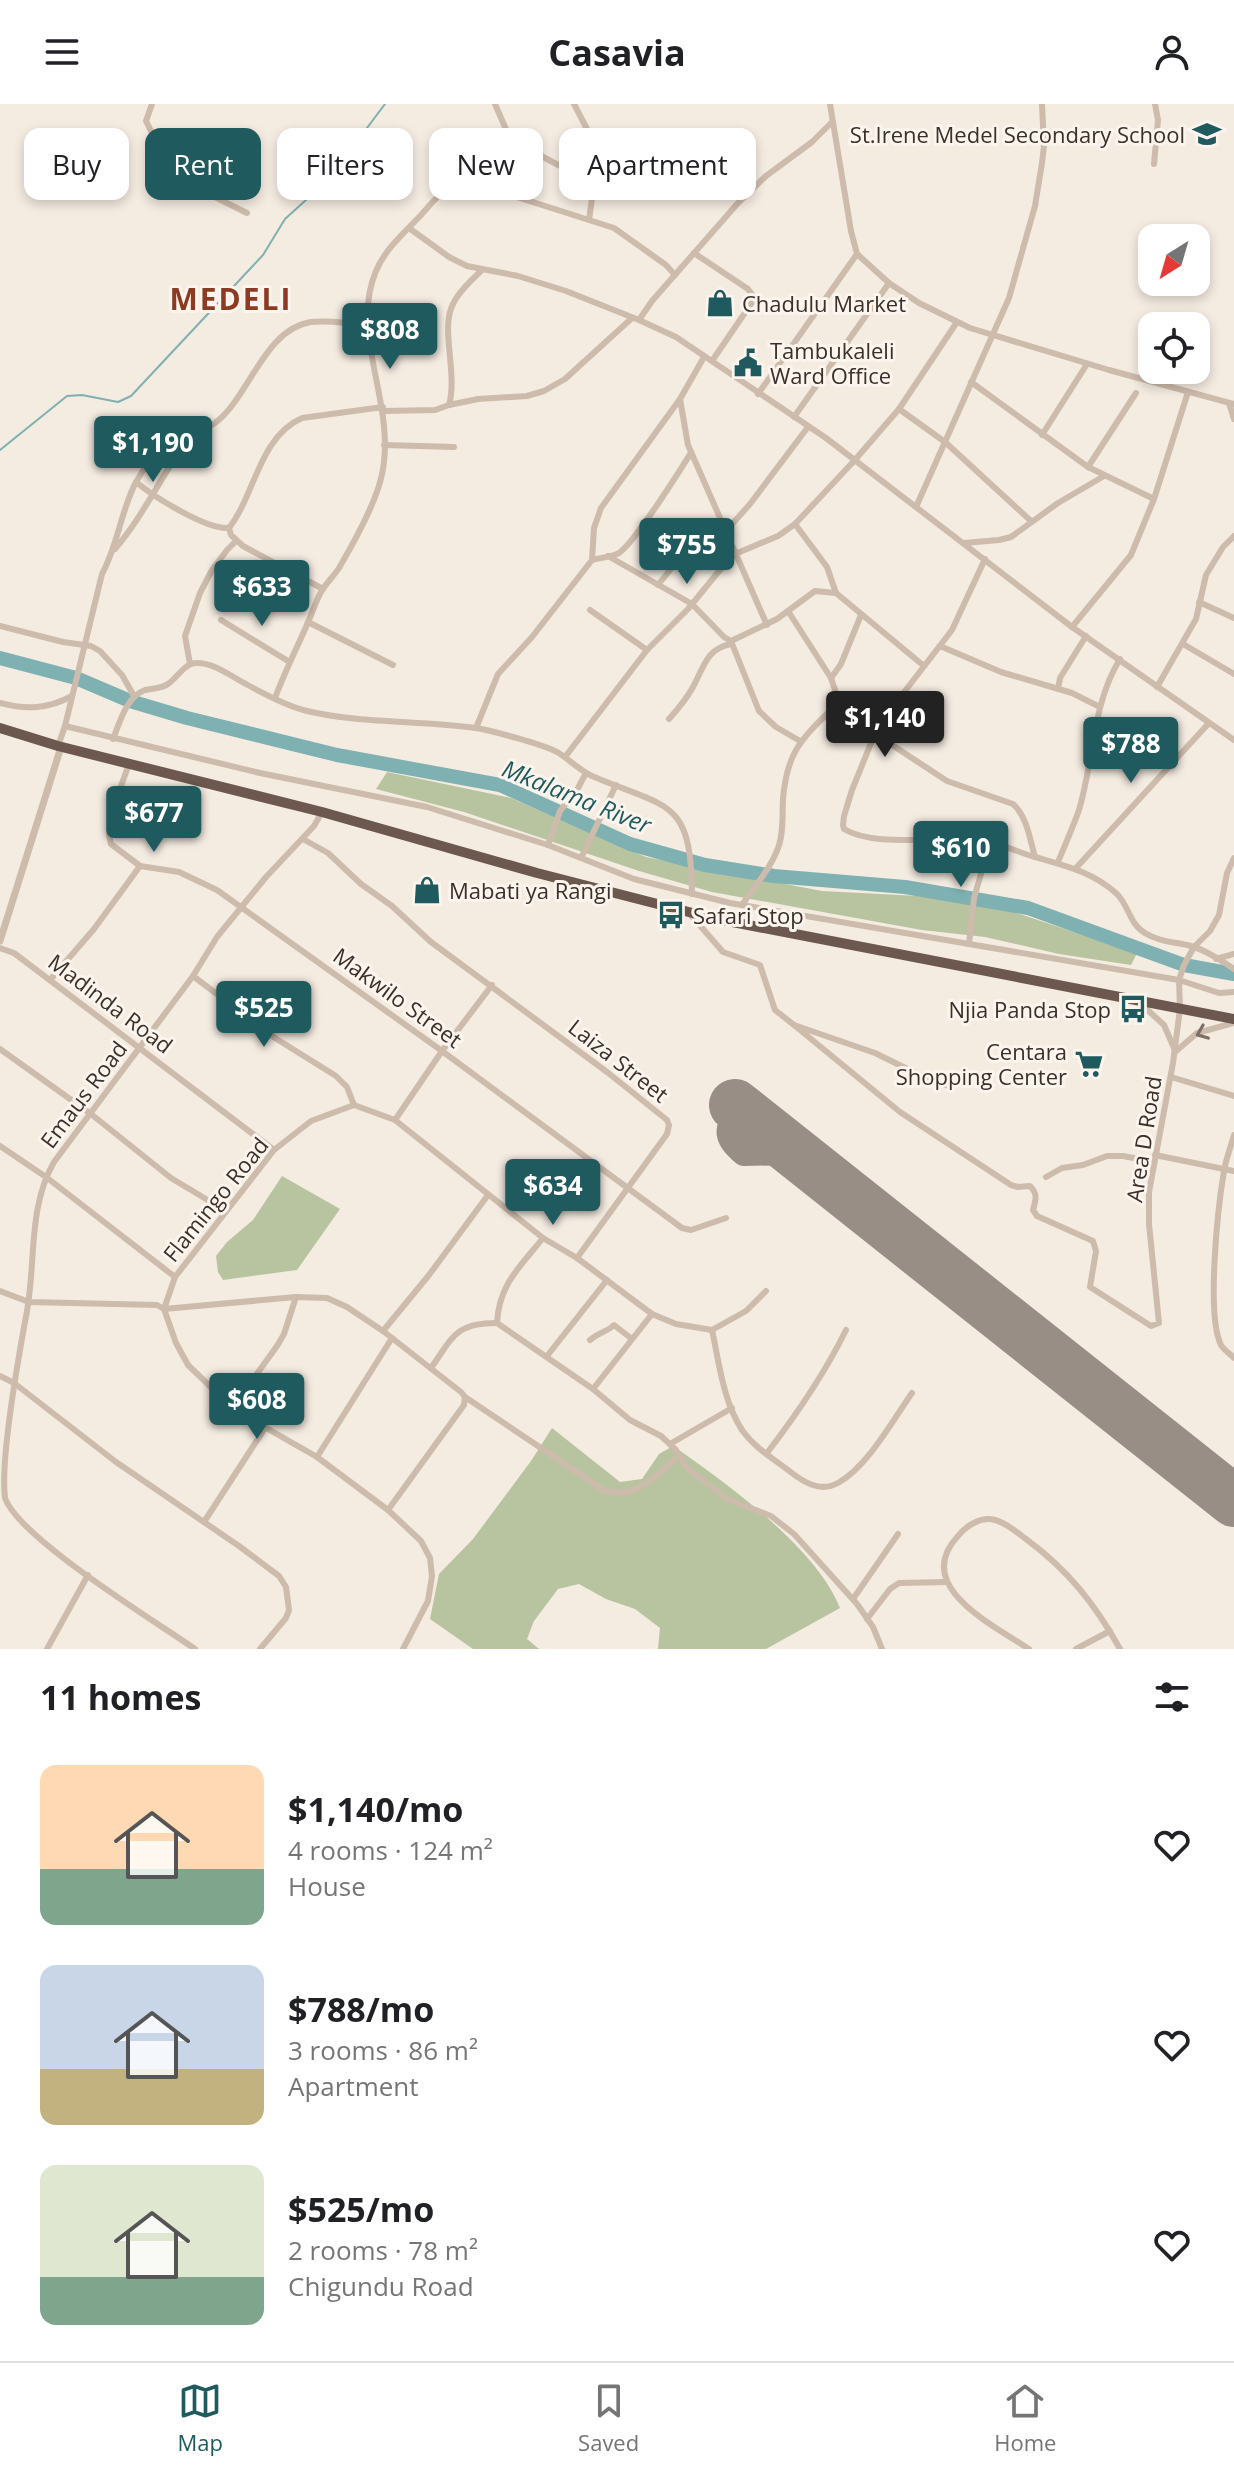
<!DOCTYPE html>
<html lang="en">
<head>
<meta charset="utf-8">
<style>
	body { margin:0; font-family:"Open Sans",sans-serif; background:#f6f6f6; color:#202124; height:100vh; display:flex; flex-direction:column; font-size:30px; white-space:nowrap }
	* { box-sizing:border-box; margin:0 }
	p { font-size:26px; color:#757577 }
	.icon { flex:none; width:44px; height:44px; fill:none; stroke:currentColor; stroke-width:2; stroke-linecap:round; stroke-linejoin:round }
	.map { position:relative; height:1545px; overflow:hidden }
	.drawer { display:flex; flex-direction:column; background:#fff; flex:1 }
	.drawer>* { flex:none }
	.top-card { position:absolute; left:24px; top:24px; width:800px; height:72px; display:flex; gap:16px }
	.needle { width:52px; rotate:217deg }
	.buttons { position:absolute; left:1138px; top:120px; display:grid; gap:16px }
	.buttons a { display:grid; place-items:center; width:72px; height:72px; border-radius:16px; background:#fff; box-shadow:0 4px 12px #0003; font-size:40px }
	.price { position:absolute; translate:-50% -68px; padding:0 18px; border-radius:8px; background:#1f5a5e; color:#fff; font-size:26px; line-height:52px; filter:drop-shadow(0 2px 4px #0008) }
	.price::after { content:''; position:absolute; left:50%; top:48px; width:24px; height:18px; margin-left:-12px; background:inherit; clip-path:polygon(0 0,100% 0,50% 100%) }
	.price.on { background:#222; color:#fff }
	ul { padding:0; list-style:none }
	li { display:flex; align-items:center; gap:24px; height:200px; padding:0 40px }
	li span { display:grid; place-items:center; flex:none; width:224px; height:160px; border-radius:16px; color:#555 }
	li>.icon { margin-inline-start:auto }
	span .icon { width:96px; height:96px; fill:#fffc; stroke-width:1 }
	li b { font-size:34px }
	h2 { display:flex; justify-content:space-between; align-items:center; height:96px; padding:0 40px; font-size:34px }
	.tag { padding:0 28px; border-radius:16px; background:#fff; box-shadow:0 4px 12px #0003; font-size:28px; line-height:72px }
	.tag.on { background:#1f5a5e; color:#fff }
	header { display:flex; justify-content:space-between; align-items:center; height:104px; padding:0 40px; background:#fff; font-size:36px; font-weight:700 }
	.menu { display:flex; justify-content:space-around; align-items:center; height:112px; border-top:2px solid #e0e0e0; background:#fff; font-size:22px; color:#757577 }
	.menu a { display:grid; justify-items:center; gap:4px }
	.menu .on { color:#1f5a5e }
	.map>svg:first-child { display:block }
	.green { fill:#b8c4a0 }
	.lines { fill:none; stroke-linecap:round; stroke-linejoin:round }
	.stream { stroke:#7fb0b2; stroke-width:2 }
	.river { stroke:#7fb0b2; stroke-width:14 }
	.taxiway { stroke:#988e86; stroke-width:20 }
	.runway { stroke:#988e86; stroke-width:52 }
	.minor { stroke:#cdbbac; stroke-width:6 }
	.tertiary { stroke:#cdbbac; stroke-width:7 }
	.trunk { stroke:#6c584f; stroke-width:10 }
	.oneway { stroke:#7d6f65 }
	.labels { text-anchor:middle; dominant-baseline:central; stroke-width:6; stroke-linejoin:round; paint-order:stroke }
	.poi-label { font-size:22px; fill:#3b302b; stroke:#fbf5ee; text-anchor:start }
	.street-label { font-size:22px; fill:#3b302b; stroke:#fbf5ee }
	.water-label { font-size:24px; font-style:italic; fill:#1f5a5e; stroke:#fbf5ee }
	.district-label { font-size:30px; font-weight:bold; letter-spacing:2px; fill:#8c3b22; stroke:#fbf5ee }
</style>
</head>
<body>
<header><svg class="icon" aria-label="menu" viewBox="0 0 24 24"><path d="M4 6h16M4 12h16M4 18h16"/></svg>Casavia<svg class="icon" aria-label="person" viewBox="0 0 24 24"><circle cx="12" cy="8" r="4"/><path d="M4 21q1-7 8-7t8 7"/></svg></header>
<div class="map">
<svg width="1234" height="1545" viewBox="0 0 1234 1545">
	<rect width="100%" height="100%" fill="#f4ebe1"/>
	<!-- green -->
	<g class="green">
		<path d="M387 668 511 694 646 753 822 787 938 793 1014 808 1137 849 1131 861 1059 850 985 833 922 826 712 788 639 767 464 708 376 685Z"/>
		<path d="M282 1072 340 1105 297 1166 223 1176 218 1168 216 1152 227 1138 253 1116Z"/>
		<path d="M552 1324 620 1378 642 1375 659 1350 673 1342C725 1378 817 1444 840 1504L766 1545H658L660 1524 635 1505 606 1495 579 1480 558 1485 534 1517 527 1535 539 1545H473L430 1515 439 1470 473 1435 531 1357Z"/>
	</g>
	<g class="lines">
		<!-- stream -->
		<path class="stream" d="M0 346 67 292 82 291 118 298 131 292 263 151 285 115 328 76 385 0"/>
		<!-- river -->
		<path class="river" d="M0 554 76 574 130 597 187 614 337 651 500 681 630 740 705 761 774 772 905 783 1028 804 1184 861 1234 870"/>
		<!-- taxiway -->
		<path class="taxiway" d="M738 1003C722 1026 722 1034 743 1052L798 1051"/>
		<!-- runway -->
		<path class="runway" d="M735 1001 1234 1397"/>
		<!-- minor -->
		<g class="minor">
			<path d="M152 0 146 17 156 37 183 58 203 85 213 92 247 109"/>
			<path d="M495 0 508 30 517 39 594 80"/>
			<path d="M574 0 587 25 586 54 594 80 589 116"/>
			<path d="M830 0 851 127 857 150 889 179 919 199 970 224 1109 266 1234 300"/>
			<path d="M1154 60 1158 16 1155 0"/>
			<path d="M409 124 449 153 467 162 518 172 566 187 639 216 676 233 826 334 1072 523 1234 636"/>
			<path d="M694 149 748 185 755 194 712 257"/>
			<path d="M639 216 652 197 738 99 766 72 812 38 832 18"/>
			<path d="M971 278 1088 363 1154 395"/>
			<path d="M758 290 857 150"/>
			<path d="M680 295 688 341 767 521"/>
			<path d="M1229 299 1234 315"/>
			<path d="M449 301 478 295 527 292 544 287 565 275 632 214"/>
			<path d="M899 305 945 338 1031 417"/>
			<path d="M384 307 435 306 449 301C458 270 440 224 453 200 459 187 472 176 482 166"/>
			<path d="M794 313 889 179"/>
			<path d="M1042 331 1087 260"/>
			<path d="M384 341 454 343"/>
			<path d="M1088 363 1136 289"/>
			<path d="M136 378C154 393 207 426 229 424 255 391 259 333 302 314L383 303"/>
			<path d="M916 403 1009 194 1035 102 1042 59 1044 42 1042 0"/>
			<path d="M795 420 827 463 836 489 924 562"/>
			<path d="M229 424 231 431 243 442 323 485"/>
			<path d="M725 428 750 400 808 323"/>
			<path d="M964 439 999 436 1011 433 1058 399 1104 372"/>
			<path d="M115 445C146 409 165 363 196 325"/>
			<path d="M608 452 692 500 724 533 731 537 777 515 815 487 836 489"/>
			<path d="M985 455 952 526 878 622 852 686 844 712 843 721 844 725C876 745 949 730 989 738 1004 741 1020 749 1035 753 1066 762 1093 768 1117 790 1129 802 1130 821 1145 829 1159 838 1176 838 1191 842 1206 846 1222 857 1234 865"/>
			<path d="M592 456C600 454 609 453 617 450 632 444 679 367 691 349"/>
			<path d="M658 481 694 436 720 416"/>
			<path d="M1199 498 1234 514"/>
			<path d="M590 506 647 546"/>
			<path d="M788 507 831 574 839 598 857 618 947 677 1013 700C1027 712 1030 736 1035 753"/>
			<path d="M221 516 288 557"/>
			<path d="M308 518 393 561"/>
			<path d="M0 522 63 538 91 542 100 547 122 571 134 592"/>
			<path d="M1072 523 1131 451 1154 395 1188 288"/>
			<path d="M731 537 759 607 776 623 800 637"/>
			<path d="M1183 540 1234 570"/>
			<path d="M940 542 1001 568 1072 589 1100 603"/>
			<path d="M190 560 185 532 200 489 212 466 227 446 236 437"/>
			<path d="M831 574 841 560 861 511"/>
			<path d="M1157 583 1196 515 1206 471 1223 443 1234 432"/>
			<path d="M1058 585 1060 574 1086 532"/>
			<path d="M275 594C285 567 298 542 309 516 313 507 316 497 321 488 326 479 334 472 339 464 353 440 377 397 382 370 397 301 349 231 376 167 385 145 405 128 421 111 439 91 447 77 476 80L614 124 666 161 675 171"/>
			<path d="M0 599C26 606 48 605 72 592"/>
			<path d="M669 615C678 605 687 594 693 583 704 563 706 545 731 540"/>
			<path d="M65 622 260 669 427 703 548 741 634 775 730 799 1179 876 1219 889 1234 888"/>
			<path d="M476 624 498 570 532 533 592 456 594 424 601 404 680 295 704 253"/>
			<path d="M113 635C120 618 126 593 145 586 153 584 161 585 168 580 177 574 185 559 196 559 213 558 232 573 246 580 264 590 286 602 307 607 362 620 420 616 476 624 493 627 542 640 557 648 569 655 579 666 592 672 669 705 691 694 692 790"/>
			<path d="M58 642 65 622 102 470C118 441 121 406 136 378 146 361 167 329 186 325 197 323 205 326 215 319 249 294 264 225 311 218 329 216 349 220 366 220"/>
			<path d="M565 653 647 546 688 505 724 461 735 450 778 432 795 420 854 357 899 305 957 218"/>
			<path d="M129 660 112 707 109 731 111 740 140 762 179 768 217 786 442 947 682 1124 691 1126 726 1114"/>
			<path d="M303 735 328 749 361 780 392 802 431 838 607 968 667 1016 669 1021 667 1030 577 1154"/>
			<path d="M548 741 560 707 577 686 586 669"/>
			<path d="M581 754 616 681"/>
			<path d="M1058 758C1065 741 1073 723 1079 706 1094 656 1092 600 1120 555"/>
			<path d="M1076 764 1209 619"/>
			<path d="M742 801C754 783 771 764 778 744 784 729 782 710 783 695 787 644 805 632 839 598"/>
			<path d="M689 809 723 848 760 861 775 906 794 921 875 949 934 978 950 982"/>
			<path d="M969 840 974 794 990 739"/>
			<path d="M0 844 14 849 274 1046"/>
			<path d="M1216 855 1234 850"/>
			<path d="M193 872 275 934 336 972 347 983 354 1001"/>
			<path d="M50 876 94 825 140 762"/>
			<path d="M1141 900 1164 921 1174 944"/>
			<path d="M794 921 900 1008 1011 1081 1018 1083 1030 1082C1038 1090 1036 1095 1033 1106L1037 1112 1093 1137 1096 1147 1090 1183 1151 1222 1159 1219 1149 1120V1088L1173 959 1180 905 1179 876 1184 861 1194 843 1210 827 1219 811 1227 769 1234 754"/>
			<path d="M0 945 91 1010 171 1074 226 1107"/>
			<path d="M1175 948 1197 929 1234 919"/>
			<path d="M1171 973 1234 992"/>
			<path d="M354 1001 311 1017 274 1046 175 1173 164 1205 296 1193 327 1194 347 1203 383 1227 461 1288 465 1293 464 1301 388 1406"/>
			<path d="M354 1001 395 1016 543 1134 577 1154 652 1210 676 1220 712 1226 746 1207 766 1187"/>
			<path d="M395 1016 442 947 492 881"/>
			<path d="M1234 1031C1231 1042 1226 1055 1224 1067 1218 1102 1206 1211 1221 1241 1224 1246 1230 1250 1234 1254"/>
			<path d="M0 1042 46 1073 175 1173"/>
			<path d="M1155 1051 1234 1067"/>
			<path d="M1046 1073 1062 1064 1083 1061 1107 1052H1123L1154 1058"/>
			<path d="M0 1187 29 1198 157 1201 164 1205 176 1239 188 1261 220 1292 240 1309 317 1353 388 1406 421 1437 430 1454 432 1472 428 1497 403 1545"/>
			<path d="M497 1219 593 1285 630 1316 661 1332 676 1346 687 1364 727 1395 771 1412 794 1430 857 1500 873 1523 882 1545"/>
			<path d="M497 1219C499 1180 520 1163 543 1134"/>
			<path d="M712 1226C719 1258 723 1297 742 1326 754 1343 772 1354 788 1366 803 1378 820 1389 838 1379 868 1362 893 1316 912 1289"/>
			<path d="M383 1227 429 1171 488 1091"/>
			<path d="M590 1236C599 1228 607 1228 614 1221L632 1235"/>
			<path d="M547 1252 607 1176"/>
			<path d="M431 1264C453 1233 455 1219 497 1219"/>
			<path d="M0 1272 14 1279 116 1358 239 1442 279 1472 286 1483 289 1506 286 1514 260 1545"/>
			<path d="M593 1285 652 1210"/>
			<path d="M465 1293 605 1387C637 1395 656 1372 679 1352"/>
			<path d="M233 1303 277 1242 284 1230 296 1193"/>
			<path d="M670 1340 732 1304"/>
			<path d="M767 1349C797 1310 824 1271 846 1226"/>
			<path d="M317 1353 392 1234"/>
			<path d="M204 1418 265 1324"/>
			<path d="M853 1495 898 1430"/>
			<path d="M867 1515 890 1485 899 1479 946 1478"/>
			<path d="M47 1545 88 1471"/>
			<path d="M195 1545C155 1517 19 1434 5 1394 0 1355 19 1250 27 1207 36 1157 28 1103 54 1058L193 872 217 833 266 773 314 722 322 708"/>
			<path d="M1029 1545C993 1521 911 1482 958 1432 966 1422 981 1412 995 1416 1006 1419 1017 1428 1026 1435 1068 1466 1095 1500 1120 1545"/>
			<path d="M1076 1545 1110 1527"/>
		</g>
		<!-- tertiary -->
		<path class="tertiary" d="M0 837 61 643"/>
		<!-- trunk -->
		<path class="trunk" d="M0 624 58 642 322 708 537 769 712 814 1234 915"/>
	</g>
	<!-- one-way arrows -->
	<defs><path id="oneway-chevron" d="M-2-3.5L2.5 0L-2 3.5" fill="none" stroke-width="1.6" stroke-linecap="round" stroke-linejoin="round" transform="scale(2)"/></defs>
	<use class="oneway" href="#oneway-chevron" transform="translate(1202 929) rotate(158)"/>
	<!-- icons -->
	<defs>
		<symbol id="school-bare" viewBox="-9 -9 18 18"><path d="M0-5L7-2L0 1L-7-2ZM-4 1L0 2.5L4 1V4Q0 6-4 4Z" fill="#1f5a5e" stroke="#fbf5ee" stroke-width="2.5" paint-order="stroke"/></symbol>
		<symbol id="shop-bare" viewBox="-9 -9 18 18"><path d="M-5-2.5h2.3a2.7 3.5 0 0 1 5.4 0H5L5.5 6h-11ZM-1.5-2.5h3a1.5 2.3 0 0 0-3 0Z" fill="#1f5a5e" stroke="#fbf5ee" stroke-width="2.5" paint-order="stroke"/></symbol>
		<symbol id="civic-bare" viewBox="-9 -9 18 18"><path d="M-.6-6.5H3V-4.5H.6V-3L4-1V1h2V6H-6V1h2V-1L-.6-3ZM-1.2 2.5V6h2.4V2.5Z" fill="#1f5a5e" stroke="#fbf5ee" stroke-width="2.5" paint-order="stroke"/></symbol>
		<symbol id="bus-bare" viewBox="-9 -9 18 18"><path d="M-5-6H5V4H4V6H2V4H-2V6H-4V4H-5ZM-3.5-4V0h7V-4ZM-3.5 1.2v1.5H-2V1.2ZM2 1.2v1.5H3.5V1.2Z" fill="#1f5a5e" stroke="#fbf5ee" stroke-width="2.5" paint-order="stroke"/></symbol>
		<symbol id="supermarket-bare" viewBox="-9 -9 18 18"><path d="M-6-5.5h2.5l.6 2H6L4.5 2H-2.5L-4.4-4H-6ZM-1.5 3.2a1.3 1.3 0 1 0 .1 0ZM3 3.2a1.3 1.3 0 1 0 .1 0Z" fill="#1f5a5e" stroke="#fbf5ee" stroke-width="2.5" paint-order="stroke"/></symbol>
	</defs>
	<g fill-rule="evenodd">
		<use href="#school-bare" x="1187" y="10" width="40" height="40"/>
		<use href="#shop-bare" x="700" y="179" width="40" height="40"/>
		<use href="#civic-bare" x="728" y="239" width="40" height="40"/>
		<use href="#shop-bare" x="407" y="766" width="40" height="40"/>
		<use href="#bus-bare" x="651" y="791" width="40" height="40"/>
		<use href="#bus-bare" x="1113" y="885" width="40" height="40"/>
		<use href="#supermarket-bare" x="1069" y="940" width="40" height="40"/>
	</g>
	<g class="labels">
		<!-- poi labels -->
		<g class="poi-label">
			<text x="1185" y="30" text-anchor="end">St.Irene Medel Secondary School</text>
			<text x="742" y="199">Chadulu Market</text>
			<text x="770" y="246">Tambukaleli<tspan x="770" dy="25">Ward Office</tspan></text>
			<text x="449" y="786">Mabati ya Rangi</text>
			<text x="693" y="811">Safari Stop</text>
			<text x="1111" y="905" text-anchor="end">Njia Panda Stop</text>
			<text x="1067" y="947" text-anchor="end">Centara<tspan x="1067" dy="25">Shopping Center</tspan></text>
		</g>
		<!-- street labels -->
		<g class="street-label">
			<text transform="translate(398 893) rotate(36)">Makwilo Street</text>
			<text transform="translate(111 899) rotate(37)">Madinda Road</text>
			<text transform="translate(619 956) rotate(38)">Laiza Street</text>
			<text transform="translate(83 990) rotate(-53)">Emaus Road</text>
			<text transform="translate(1143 1035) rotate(-81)">Area D Road</text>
			<text transform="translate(215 1095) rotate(-51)">Flamingo Road</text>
		</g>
		<!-- water labels -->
		<g class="water-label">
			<text transform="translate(577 692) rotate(22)">Mkalama River</text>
		</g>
		<!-- district labels -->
		<g class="district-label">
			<text x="231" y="194">MEDELI</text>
		</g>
	</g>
</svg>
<div class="buttons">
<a><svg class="needle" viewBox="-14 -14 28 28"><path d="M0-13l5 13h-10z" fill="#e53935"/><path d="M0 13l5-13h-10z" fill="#757577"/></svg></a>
<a><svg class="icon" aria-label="locate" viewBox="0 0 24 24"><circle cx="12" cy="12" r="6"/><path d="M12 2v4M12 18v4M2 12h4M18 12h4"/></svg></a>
</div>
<b class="price" style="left:390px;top:267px">$808</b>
<b class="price" style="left:153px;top:380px">$1,190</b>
<b class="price" style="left:687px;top:482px">$755</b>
<b class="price" style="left:262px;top:524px">$633</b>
<b class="price on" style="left:885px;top:655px">$1,140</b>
<b class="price" style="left:1131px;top:681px">$788</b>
<b class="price" style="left:154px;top:750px">$677</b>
<b class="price" style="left:961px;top:785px">$610</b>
<b class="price" style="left:264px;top:945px">$525</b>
<b class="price" style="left:553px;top:1123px">$634</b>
<b class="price" style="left:257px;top:1337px">$608</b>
<div class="top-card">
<a class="tag">Buy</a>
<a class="tag on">Rent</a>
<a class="tag">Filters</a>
<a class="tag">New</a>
<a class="tag">Apartment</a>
</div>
</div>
<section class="drawer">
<h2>11 homes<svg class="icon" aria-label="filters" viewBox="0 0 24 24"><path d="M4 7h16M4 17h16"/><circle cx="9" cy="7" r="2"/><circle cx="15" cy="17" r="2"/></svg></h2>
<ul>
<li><span style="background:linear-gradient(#ffd9b3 65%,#7fa58c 0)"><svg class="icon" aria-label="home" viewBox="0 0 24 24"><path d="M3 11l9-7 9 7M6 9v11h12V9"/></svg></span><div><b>$1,140/mo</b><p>4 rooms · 124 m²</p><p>House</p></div><svg class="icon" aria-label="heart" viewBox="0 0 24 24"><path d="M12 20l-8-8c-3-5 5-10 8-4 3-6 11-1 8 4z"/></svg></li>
<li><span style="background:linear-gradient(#c9d6e8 65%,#c2b280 0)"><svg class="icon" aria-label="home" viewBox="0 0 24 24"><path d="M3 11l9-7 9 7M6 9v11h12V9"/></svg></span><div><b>$788/mo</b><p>3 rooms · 86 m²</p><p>Apartment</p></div><svg class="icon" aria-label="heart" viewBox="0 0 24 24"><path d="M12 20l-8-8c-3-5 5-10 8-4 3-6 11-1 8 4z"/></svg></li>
<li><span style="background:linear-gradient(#dfe7d0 70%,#7fa58c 0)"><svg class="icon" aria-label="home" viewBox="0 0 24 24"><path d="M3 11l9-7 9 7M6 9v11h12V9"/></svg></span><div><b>$525/mo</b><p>2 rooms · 78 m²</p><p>Chigundu Road</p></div><svg class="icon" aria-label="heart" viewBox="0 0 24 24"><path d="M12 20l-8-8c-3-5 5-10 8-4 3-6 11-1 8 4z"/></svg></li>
</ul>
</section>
<nav class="menu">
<a class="on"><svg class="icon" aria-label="map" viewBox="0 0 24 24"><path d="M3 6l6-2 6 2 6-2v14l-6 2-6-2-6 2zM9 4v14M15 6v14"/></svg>Map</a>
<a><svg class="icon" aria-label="saved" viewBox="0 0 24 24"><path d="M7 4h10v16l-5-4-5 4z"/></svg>Saved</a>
<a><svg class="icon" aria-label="home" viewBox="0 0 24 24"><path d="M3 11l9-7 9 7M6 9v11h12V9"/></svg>Home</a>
</nav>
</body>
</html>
